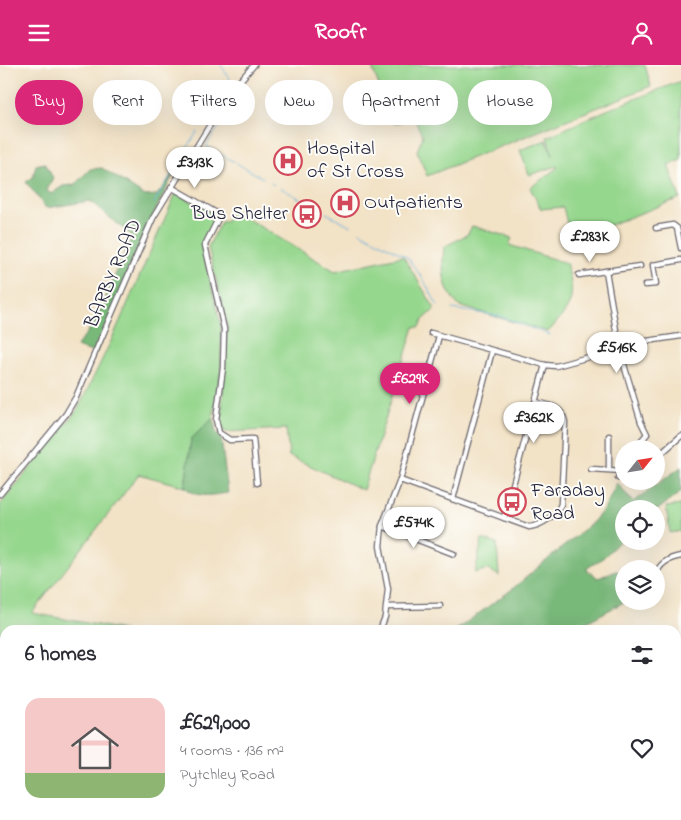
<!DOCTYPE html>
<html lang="en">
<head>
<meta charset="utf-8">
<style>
	body { margin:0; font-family:"Indie Flower",sans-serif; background:#f7f7f7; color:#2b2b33; height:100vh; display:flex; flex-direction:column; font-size:19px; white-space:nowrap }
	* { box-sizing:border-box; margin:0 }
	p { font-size:16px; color:#7c7c81 }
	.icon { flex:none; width:28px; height:28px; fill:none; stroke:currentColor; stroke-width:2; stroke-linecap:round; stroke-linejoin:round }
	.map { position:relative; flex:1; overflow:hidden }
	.drawer { position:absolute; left:0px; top:560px; width:681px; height:195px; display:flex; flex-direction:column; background:#fff; border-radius:15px 15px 0 0; box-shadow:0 5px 20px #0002 }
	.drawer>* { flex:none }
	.top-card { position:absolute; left:15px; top:15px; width:651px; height:45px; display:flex; gap:10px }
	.needle { width:32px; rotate:60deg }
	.controls { position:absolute; left:615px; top:375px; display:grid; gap:10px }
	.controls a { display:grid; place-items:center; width:50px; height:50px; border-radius:50%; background:#fff; box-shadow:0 5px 20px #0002; font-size:25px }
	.price { position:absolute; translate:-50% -42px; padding:0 11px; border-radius:18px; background:#fff; color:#222; font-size:16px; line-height:32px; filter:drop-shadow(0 1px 2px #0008) }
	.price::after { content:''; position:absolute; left:50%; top:30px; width:15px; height:11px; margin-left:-8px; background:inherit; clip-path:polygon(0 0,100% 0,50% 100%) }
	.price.on { background:#db2777; color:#fff }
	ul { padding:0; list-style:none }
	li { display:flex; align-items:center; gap:15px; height:125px; padding:0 25px }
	li span { display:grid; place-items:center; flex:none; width:140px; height:100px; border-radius:15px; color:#555 }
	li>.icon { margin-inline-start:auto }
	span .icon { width:60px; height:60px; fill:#fffc; stroke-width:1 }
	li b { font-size:21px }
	h2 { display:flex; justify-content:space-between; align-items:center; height:60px; padding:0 25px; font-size:21px }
	.chip { padding:0 18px; border-radius:22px; background:#fff; box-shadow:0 5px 20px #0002; font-size:18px; line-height:45px }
	.chip.on { background:#db2777; color:#fff }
	header { display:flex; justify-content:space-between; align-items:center; height:65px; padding:0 25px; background:#db2777; color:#fff; font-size:22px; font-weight:700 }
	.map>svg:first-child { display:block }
	.green { fill:#96d78e; stroke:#5c7c64 }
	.forest { fill:#78b879; stroke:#4d6d5a }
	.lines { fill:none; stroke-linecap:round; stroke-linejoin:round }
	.stream { stroke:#65aedc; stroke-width:1 }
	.street-casing { stroke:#6b656c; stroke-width:7 }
	.highway-casing { stroke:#6b656c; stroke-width:10 }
	.street { stroke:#fff; stroke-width:4.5 }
	.highway { stroke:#f5c16b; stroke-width:8 }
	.labels { text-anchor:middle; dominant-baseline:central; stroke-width:4; stroke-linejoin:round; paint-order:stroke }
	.poi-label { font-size:20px; fill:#22223b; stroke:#fdfcf7; text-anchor:start }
	.street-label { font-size:20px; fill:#22223b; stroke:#fdfcf7 }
</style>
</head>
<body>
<header><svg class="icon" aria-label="menu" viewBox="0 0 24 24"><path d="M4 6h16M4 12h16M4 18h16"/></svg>Roofr<svg class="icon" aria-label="person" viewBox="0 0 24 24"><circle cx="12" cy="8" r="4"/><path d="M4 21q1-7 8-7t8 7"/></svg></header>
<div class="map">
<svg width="681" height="755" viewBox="0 0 681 755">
	<rect width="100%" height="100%" fill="#fdfcf7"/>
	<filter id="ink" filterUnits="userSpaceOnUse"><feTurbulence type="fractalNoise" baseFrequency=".02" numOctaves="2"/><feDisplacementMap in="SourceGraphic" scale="10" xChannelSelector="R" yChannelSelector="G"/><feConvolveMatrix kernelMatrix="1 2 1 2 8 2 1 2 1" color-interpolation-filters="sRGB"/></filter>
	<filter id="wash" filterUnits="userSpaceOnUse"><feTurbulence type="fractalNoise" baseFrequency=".0096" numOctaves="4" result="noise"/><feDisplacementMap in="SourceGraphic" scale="20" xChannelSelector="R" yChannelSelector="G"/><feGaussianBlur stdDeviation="1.12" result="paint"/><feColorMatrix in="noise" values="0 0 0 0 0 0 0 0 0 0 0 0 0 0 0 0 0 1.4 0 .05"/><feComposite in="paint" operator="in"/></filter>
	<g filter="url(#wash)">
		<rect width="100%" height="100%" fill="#f2e2c6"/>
		<!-- green -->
		<g class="green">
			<path d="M371 0H645L651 21 427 111 417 86 423 71 413 52 394 59Z"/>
			<path d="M681 16V95L668 100 680 133 571 175 563 142 541 144 530 123 557 103V101L529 110 520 85 546 75 553 91 547 72 607 45Z"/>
			<path d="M176 128 211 147 215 154 202 182 221 260V305L213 353 191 374 185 422 139 409 32 548 124 565H5V699L0 696V440L78 344 112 274Z"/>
			<path d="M234 146 335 206 403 191 435 244 423 255 420 262H414L363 425 289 391 286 364 225 367 221 359 227 259 208 182 221 157 226 156 229 150Z"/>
			<path d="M472 161 512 173 509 180 566 198C577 233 572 241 548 267L459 241C442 223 442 205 444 182L468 169Z"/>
			<path d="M681 440V466L670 468 666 442Z"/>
			<path d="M482 474 497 479 499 511 488 504 475 508Z"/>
			<path d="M6 750H290L284 755H3Z"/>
		</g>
		<!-- forest -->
		<g class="forest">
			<path d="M45 98 53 113 47 125 51 129 63 121 74 120 90 104 102 103 145 131 157 130 173 110 141 175 96 288 76 282 95 257 132 171 90 136 46 143 26 117 33 112 36 100Z"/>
			<path d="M213 353 216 367 221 373 228 428C212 430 197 434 185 422L191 374Z"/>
			<path d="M681 402V427L656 446V444H624V472L604 492 586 504 598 513 616 506 624 508V536H626L572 565H456L511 525 593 457 605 443 617 418 633 437Z"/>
			<path d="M222 750H290L284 755H215Z"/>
		</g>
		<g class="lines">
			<!-- stream -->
			<g class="stream">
				<path d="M236 33 237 36 206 81 263 113"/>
				<path d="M204 57 230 15 221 0"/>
				<path d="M271 118 274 120"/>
				<path d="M281 123 320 145"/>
				<path d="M154 138 197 67"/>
				<path d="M326 148 351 161"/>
				<path d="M360 167 407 192 423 214 438 241"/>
				<path d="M452 244 499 251 550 270"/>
			</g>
		</g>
	</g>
	<g filter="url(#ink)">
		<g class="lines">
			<defs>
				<g id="street">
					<path d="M171 122 220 150 205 180 224 264 223 303 216 355 219 368 230 375 253 374 257 418"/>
					<path d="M656 163 673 160 677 163 681 183"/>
					<path d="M579 210 606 206"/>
					<path d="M645 220 656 219 653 200 681 195"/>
					<path d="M431 268 545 300 556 301 647 276 681 271"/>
					<path d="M634 384 647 369 641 357 619 283 606 206 640 201"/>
					<path d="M656 393 681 371"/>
					<path d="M591 404 622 406"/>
					<path d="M609 404V371"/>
					<path d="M618 413 624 400"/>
					<path d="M400 415 529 462C541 461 557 450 561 439L565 357C562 341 549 340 535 337"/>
					<path d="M0 429 66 349 76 332 153 153 230 27 254 0"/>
					<path d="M453 434 492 286"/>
					<path d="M504 453 545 300"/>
					<path d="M382 461 454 489"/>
					<path d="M656 510C659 499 669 493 681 491"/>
					<path d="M387 542 440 541"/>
					<path d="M380 565 385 552 388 524 380 481 382 461 400 415 439 271"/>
					<path d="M676 607 681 609"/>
					<path d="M676 695 681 696"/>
					<path d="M465 750V755"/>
					<path d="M332 755 339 750"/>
					<path d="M585 755 586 750"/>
				</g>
				<path id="highway" d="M676 755 681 705"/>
			</defs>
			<!-- street casing -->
			<use href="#street" class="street-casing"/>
			<!-- highway casing -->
			<use href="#highway" class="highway-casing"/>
			<!-- street -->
			<use href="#street" class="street"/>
			<!-- highway -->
			<use href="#highway" class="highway"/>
		</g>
	</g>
	<!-- icons -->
	<defs>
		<symbol id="hospital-ring" viewBox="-11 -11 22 22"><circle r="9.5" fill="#fdfcf7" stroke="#d1495b" stroke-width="1.5"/><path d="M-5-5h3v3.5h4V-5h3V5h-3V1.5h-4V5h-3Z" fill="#d1495b"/></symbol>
		<symbol id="bus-ring" viewBox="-11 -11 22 22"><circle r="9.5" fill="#fdfcf7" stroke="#d1495b" stroke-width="1.5"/><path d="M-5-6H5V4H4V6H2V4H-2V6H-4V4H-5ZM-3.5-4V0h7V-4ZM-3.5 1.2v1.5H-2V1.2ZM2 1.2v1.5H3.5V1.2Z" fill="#d1495b"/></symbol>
	</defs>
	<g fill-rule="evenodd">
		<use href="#hospital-ring" x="272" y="80" width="32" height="32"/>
		<use href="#hospital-ring" x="329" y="122" width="32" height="32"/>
		<use href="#bus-ring" x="291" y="133" width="32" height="32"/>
		<use href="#bus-ring" x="496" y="421" width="32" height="32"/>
	</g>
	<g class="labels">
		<!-- poi labels -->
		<g class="poi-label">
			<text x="307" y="84">Hospital<tspan x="307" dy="23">of St Cross</tspan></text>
			<text x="364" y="138">Outpatients</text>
			<text x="288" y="149" text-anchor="end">Bus Shelter</text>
			<text x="531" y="426">Faraday<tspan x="531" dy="23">Road</tspan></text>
		</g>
		<!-- street labels -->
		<g class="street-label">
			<text transform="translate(114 209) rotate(-67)">BARBY ROAD</text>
		</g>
	</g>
</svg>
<div class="controls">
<a><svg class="needle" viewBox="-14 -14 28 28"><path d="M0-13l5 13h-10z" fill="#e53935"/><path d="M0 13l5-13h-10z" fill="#7c7c81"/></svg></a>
<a><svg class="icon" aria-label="locate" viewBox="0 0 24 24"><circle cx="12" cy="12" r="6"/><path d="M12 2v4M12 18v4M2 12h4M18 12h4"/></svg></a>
<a><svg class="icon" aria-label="layers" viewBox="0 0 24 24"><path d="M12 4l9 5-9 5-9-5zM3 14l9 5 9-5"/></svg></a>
</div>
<b class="price" style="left:195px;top:124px">£313K</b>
<b class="price" style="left:590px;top:198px">£283K</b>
<b class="price" style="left:617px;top:309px">£516K</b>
<b class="price on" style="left:410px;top:340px">£629K</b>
<b class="price" style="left:534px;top:379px">£362K</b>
<b class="price" style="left:414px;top:484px">£574K</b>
<div class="top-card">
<a class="chip on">Buy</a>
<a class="chip">Rent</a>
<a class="chip">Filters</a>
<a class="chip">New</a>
<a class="chip">Apartment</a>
<a class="chip">House</a>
</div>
<section class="drawer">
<h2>6 homes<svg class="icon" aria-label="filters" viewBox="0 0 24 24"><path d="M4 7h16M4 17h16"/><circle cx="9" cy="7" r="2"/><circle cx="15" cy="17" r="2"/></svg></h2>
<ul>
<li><span style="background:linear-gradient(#f6c9c9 75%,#8fb573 0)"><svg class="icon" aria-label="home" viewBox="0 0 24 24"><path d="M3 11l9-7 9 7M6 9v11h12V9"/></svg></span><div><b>£629,000</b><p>4 rooms · 136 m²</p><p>Pytchley Road</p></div><svg class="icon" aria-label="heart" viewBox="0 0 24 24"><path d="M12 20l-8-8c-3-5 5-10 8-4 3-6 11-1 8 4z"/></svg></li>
</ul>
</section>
</div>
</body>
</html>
